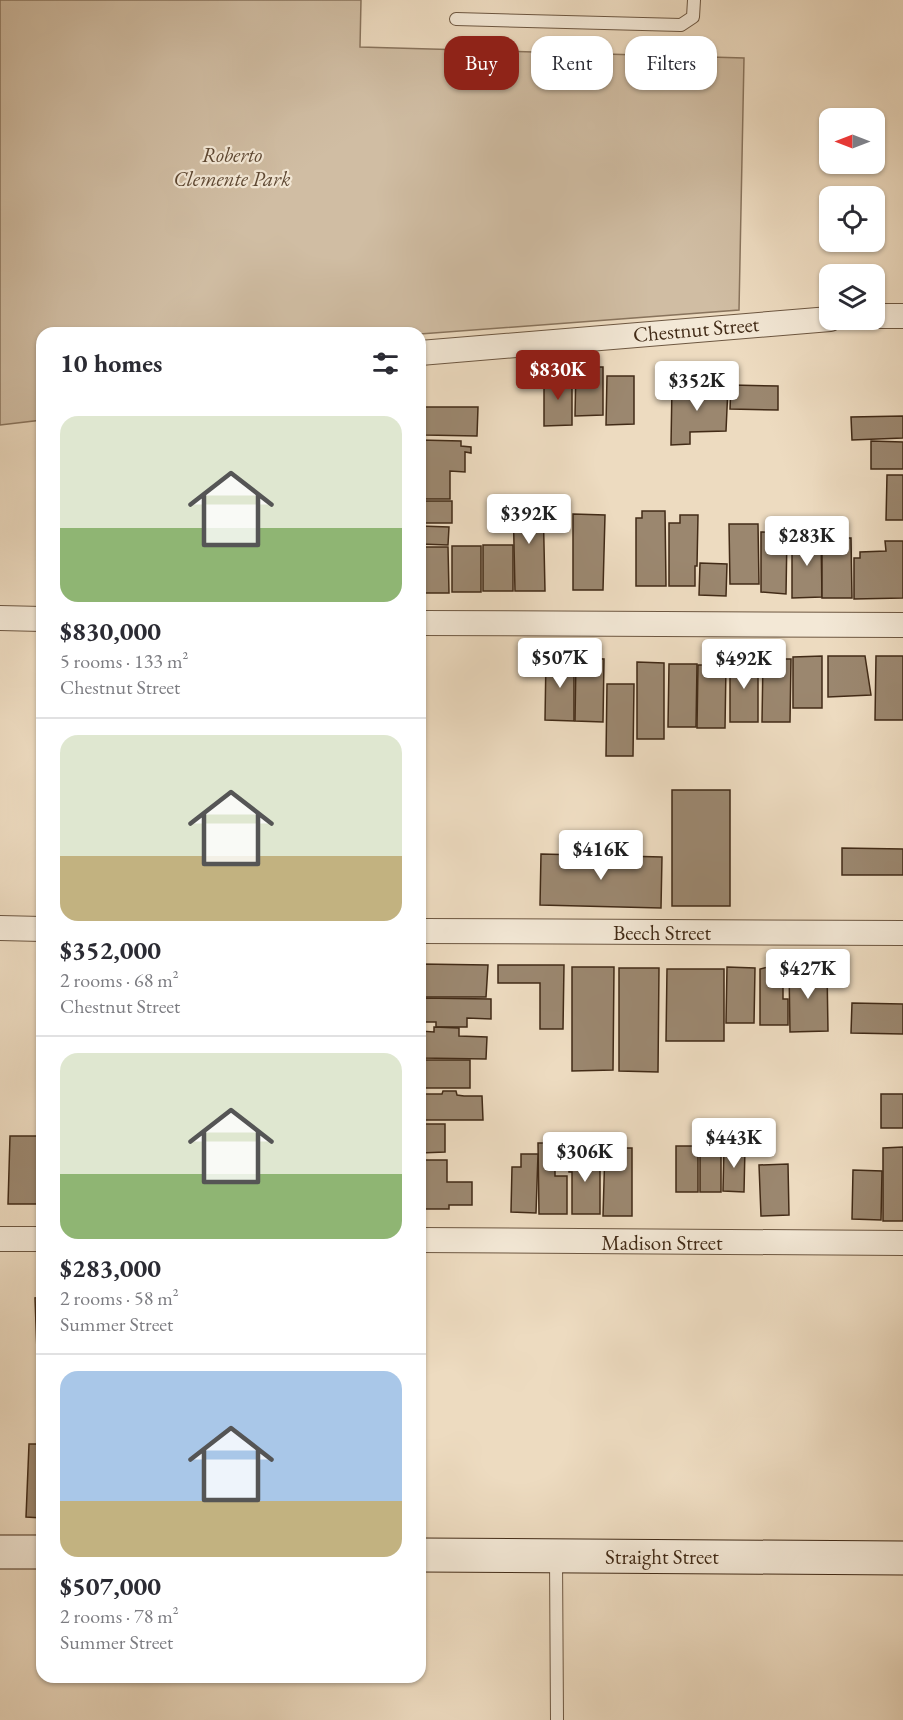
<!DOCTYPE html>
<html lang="en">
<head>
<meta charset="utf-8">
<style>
	body { margin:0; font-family:"EB Garamond",serif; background:#f2f2f3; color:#2b2b33; height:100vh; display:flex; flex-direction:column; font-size:22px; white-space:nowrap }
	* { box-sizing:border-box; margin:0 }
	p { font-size:20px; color:#7c7c81 }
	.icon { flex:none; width:33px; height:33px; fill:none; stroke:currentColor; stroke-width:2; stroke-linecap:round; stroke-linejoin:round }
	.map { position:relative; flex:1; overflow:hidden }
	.panel { position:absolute; left:36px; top:327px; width:390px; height:1356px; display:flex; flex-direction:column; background:#fff; border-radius:18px; box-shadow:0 2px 4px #0004 }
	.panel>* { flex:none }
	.banner { position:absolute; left:444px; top:36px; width:369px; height:54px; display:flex; gap:12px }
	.needle { width:39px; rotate:270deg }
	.buttons { position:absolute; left:819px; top:108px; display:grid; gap:12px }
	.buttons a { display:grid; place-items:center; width:66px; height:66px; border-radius:12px; background:#fff; box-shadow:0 2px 4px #0004; font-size:30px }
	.price { position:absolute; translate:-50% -51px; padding:0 14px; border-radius:6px; background:#fff; color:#222; font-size:20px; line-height:39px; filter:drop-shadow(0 2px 3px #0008) }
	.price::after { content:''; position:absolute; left:50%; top:36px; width:18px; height:14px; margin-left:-9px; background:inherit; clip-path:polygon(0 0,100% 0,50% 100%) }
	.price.active { background:#8f2418; color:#fff }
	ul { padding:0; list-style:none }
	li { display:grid; align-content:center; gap:12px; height:318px; padding:0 24px }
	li+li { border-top:2px solid #e1e1e2 }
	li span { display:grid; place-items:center; height:186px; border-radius:18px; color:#555 }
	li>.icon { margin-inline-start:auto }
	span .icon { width:108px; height:108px; fill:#fffc; stroke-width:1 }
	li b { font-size:26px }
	h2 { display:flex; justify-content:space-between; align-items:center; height:72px; padding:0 24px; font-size:26px }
	.pill { padding:0 21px; border-radius:18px; background:#fff; box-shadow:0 2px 4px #0004; font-size:21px; line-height:54px }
	.pill.active { background:#8f2418; color:#fff }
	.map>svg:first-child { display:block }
	.green { fill:#d0bda3; stroke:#89745d; stroke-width:1.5 }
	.building { fill:#9b876f; stroke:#422b17; stroke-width:1.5 }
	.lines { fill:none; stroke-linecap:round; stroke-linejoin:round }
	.service-casing { stroke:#6d5741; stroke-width:14 }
	.minor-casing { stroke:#6d5741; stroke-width:26 }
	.secondary-casing { stroke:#422b17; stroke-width:35 }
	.service { stroke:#f3e8d6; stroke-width:12 }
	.minor { stroke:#f3e8d6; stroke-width:24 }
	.secondary { stroke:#f3e8d6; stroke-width:33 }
	.labels { text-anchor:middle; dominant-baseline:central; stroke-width:4.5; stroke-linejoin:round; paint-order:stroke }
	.park-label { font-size:21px; font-style:italic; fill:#5e4833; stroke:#f3e8d6 }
	.street-label { font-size:21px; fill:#422b17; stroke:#f3e8d6 }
</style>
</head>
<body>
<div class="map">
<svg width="903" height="1720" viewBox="0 0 903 1720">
	<rect width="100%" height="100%" fill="#eddbc0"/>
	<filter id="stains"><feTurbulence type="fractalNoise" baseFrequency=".00333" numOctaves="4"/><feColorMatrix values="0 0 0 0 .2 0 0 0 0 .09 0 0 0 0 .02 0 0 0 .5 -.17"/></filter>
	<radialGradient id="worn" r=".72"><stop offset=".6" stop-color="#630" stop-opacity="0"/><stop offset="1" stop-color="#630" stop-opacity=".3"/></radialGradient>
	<!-- green -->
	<path class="green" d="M0 0H361L360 47 744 58 739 310 420 334 42 333V420L0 425Z"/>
	<!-- building -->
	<g class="building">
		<path d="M576 367H603V415L575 416Z"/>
		<path d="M572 376V425L544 426V377Z"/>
		<path d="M607 376H634V424L606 425Z"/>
		<path d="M731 385 778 386V410L730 409Z"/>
		<path d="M672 386 728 387 726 431 690 432V444L671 445Z"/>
		<path d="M425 407H478L477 436 425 435Z"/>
		<path d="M903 416V438L852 440 851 417Z"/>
		<path d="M420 440 461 441V446L471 447V453L465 452V472L450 471V499H420Z"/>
		<path d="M871 441 903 442V469H871Z"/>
		<path d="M887 475H903V520H886Z"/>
		<path d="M513 499H543L545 591H515Z"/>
		<rect x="420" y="501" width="32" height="22"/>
		<path d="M642 511H665L666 586H636V518H642Z"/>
		<path d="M573 514 605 515 603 590H573Z"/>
		<path d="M680 515H698L697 566H695V586H669V523H680Z"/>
		<path d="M729 524H758L759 584H730Z"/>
		<path d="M420 526 449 527 448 545 420 544Z"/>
		<path d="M761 532 787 533 786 594 761 592Z"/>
		<path d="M792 537H821L822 597 792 598Z"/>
		<path d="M822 538H851L852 598H822Z"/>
		<path d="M885 541H903V598L854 599V558H860V552L886 551Z"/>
		<rect x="483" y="545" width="30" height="46"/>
		<rect x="452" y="546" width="29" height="46"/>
		<path d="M420 547H448L449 593H420Z"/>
		<path d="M700 563 727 564 726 596 699 595Z"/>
		<path d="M822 656V708H793V657Z"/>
		<path d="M828 656H865L871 695 828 697Z"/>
		<path d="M876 656H903V720H875Z"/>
		<path d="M546 657 574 658V721L545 720Z"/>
		<path d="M576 658 604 659 603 722 575 721Z"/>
		<rect x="730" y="659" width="28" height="63"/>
		<path d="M763 659H791L790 722H762Z"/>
		<path d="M637 662 664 663V739H637Z"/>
		<path d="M669 664H697L696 727H668Z"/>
		<path d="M698 665H726L725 728H697Z"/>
		<path d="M607 684H634L633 756H606Z"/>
		<rect x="672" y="790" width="58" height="116"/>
		<path d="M842 848 903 849V875H842Z"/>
		<path d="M541 854 662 857 661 908 540 905Z"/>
		<path d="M420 964 488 965 486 997H420Z"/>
		<path d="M498 965H564L563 1029H540V983H498Z"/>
		<path d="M772 966 777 969H786V980H783V999H788V1025H760V969Z"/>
		<path d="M572 967H614L613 1070 572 1071Z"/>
		<path d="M727 967 755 968 754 1023H726Z"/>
		<path d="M619 968H659L658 1072 619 1071Z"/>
		<path d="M789 968H827L828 1031 790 1032Z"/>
		<path d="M667 969H724V1041H666Z"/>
		<path d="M420 998 491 999V1019L467 1018V1027H436V1022H420Z"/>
		<path d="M852 1003 903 1004V1034L851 1033Z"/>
		<path d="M434 1027 459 1028V1036L487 1037 486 1059 420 1058V1031L434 1032Z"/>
		<rect x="420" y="1060" width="50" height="28"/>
		<path d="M443 1091H456L457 1095 464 1096H482L483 1120H420V1094H442Z"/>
		<rect x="881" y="1094" width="22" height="34"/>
		<path d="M420 1124H445V1152L420 1153Z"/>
		<path d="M10 1136H42L40 1204H8Z"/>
		<path d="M538 1143H555V1176H567V1214H539Z"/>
		<rect x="700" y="1144" width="21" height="48"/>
		<rect x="676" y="1146" width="22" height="46"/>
		<path d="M724 1146 745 1147 744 1192 723 1191Z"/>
		<path d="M903 1147V1221H883V1148Z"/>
		<path d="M605 1148H632V1216H603Z"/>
		<path d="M569 1153H600V1214H572V1172H569Z"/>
		<path d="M521 1154H538L536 1213 511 1212 512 1167H521Z"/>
		<path d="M420 1160H447V1182H472V1205H449V1209H420Z"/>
		<path d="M788 1164 789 1215 761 1216 759 1165Z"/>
		<path d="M853 1170 882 1171 881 1220 852 1219Z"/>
		<path d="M42 1297V1351H37L35 1298Z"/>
		<path d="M29 1444H42V1518L26 1517Z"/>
	</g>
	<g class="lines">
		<defs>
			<g id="service">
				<path d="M456 19 681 25 693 17 694 0"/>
				<path d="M556 1557 557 1720"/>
			</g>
			<g id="minor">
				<path d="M874 316H903"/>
				<path d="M420 353 830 319"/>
				<path d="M0 618 42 619"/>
				<path d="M420 623 903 625"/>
				<path d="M0 928 42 929"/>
				<path d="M420 931 903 933"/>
				<path d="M0 1239H42"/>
				<path d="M420 1240 903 1243"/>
			</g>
			<g id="secondary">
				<path d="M0 1552H42"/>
				<path d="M420 1555 903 1558"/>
			</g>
		</defs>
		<!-- service casing -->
		<use href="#service" class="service-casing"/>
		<!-- minor casing -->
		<use href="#minor" class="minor-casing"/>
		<!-- secondary casing -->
		<use href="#secondary" class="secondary-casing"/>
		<!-- service -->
		<use href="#service" class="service"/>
		<!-- minor -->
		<use href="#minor" class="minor"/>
		<!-- secondary -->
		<use href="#secondary" class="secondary"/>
	</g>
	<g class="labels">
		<!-- park labels -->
		<g class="park-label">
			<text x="232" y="154">Roberto<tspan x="232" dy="24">Clemente Park</tspan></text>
		</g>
		<!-- street labels -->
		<g class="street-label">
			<text transform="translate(696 329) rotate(-5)">Chestnut Street</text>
			<text x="662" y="932">Beech Street</text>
			<text x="662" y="1242">Madison Street</text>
			<text x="662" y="1556">Straight Street</text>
		</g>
	</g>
	<rect width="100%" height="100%" filter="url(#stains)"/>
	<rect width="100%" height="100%" fill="url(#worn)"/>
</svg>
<div class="buttons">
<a><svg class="needle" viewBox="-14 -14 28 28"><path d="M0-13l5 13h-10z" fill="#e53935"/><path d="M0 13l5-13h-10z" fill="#7c7c81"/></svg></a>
<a><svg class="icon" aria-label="locate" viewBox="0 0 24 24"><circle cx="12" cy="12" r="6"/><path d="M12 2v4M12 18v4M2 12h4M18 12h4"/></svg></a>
<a><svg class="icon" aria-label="layers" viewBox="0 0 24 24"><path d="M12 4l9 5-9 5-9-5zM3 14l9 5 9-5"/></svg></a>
</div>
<b class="price active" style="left:558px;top:401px">$830K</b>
<b class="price" style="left:697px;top:412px">$352K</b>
<b class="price" style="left:529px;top:545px">$392K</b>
<b class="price" style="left:807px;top:567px">$283K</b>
<b class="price" style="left:560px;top:689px">$507K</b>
<b class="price" style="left:744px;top:690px">$492K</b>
<b class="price" style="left:601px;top:881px">$416K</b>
<b class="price" style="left:808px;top:1000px">$427K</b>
<b class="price" style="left:734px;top:1169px">$443K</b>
<b class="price" style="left:585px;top:1183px">$306K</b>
<div class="banner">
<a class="pill active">Buy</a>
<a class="pill">Rent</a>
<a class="pill">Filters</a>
</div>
<section class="panel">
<h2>10 homes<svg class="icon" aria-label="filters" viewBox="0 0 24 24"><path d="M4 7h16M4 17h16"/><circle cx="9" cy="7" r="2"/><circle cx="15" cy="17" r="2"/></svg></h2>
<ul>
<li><span style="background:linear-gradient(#dfe7d0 60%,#8fb573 0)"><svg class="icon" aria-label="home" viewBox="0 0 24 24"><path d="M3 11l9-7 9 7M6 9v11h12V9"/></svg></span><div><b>$830,000</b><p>5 rooms · 133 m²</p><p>Chestnut Street</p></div></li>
<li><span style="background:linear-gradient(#dfe7d0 65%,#c2b280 0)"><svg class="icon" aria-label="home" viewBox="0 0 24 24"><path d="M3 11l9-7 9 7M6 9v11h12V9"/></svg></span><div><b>$352,000</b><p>2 rooms · 68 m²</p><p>Chestnut Street</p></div></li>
<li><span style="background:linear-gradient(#dfe7d0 65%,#8fb573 0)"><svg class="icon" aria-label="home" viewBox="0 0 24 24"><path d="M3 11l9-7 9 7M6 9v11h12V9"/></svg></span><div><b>$283,000</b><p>2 rooms · 58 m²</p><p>Summer Street</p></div></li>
<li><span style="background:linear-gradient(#a9c7e8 70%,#c2b280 0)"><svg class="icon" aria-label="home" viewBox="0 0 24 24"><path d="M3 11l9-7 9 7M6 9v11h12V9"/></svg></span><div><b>$507,000</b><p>2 rooms · 78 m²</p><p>Summer Street</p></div></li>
</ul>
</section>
</div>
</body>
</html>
